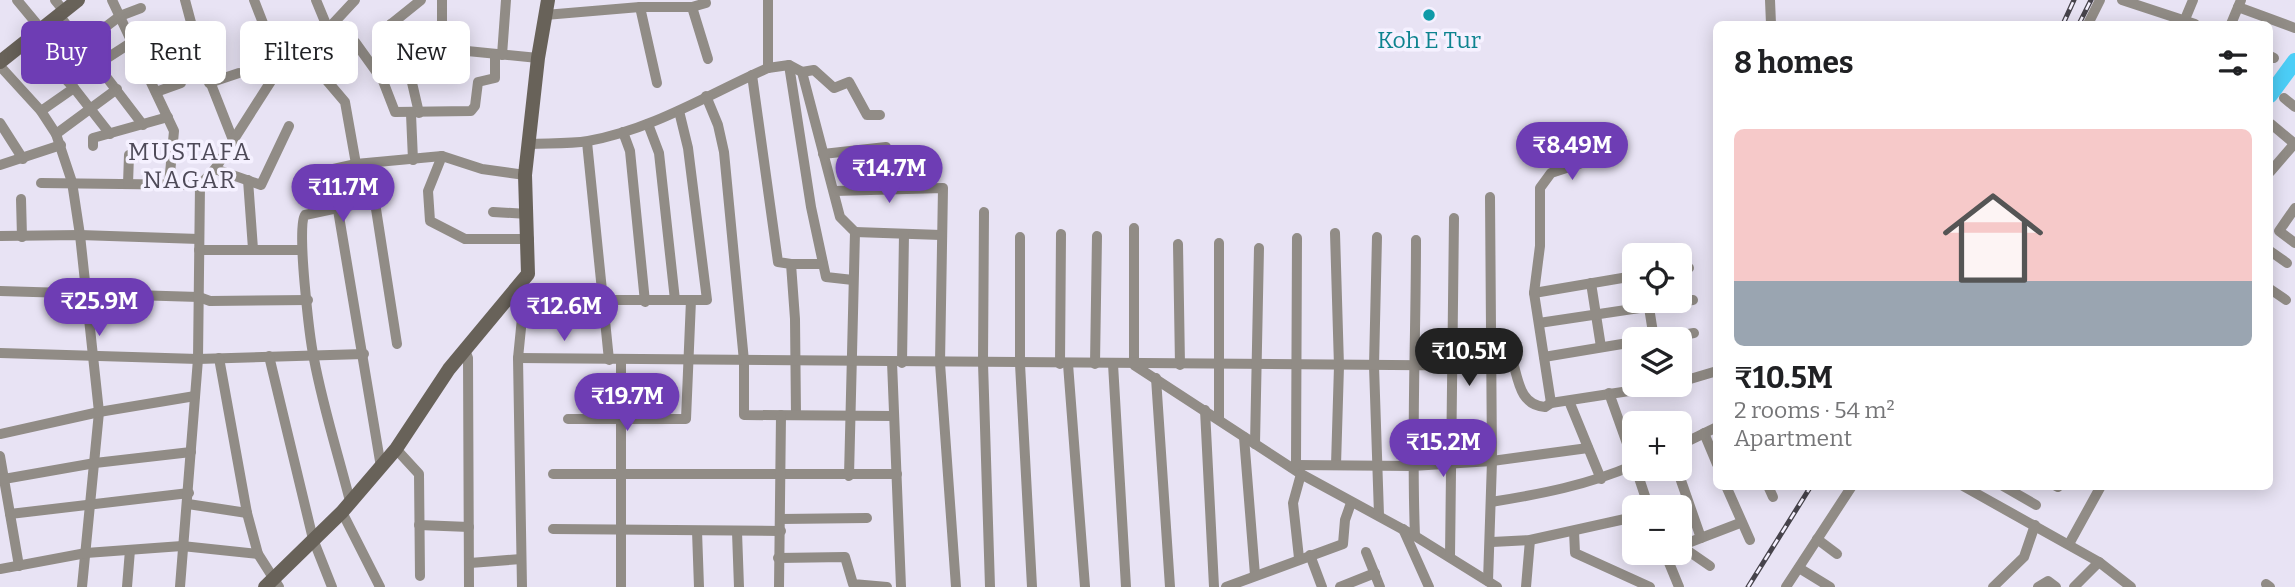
<!DOCTYPE html>
<html lang="en">
<head>
<meta charset="utf-8">
<style>
	body { margin:0; font-family:Bitter,serif; background:#f6f6f6; color:#202124; height:100vh; display:flex; flex-direction:column; font-size:26px; white-space:nowrap }
	* { box-sizing:border-box; margin:0 }
	p { font-size:23px; color:#757577 }
	.icon { flex:none; width:38px; height:38px; fill:none; stroke:currentColor; stroke-width:2; stroke-linecap:round; stroke-linejoin:round }
	.map { position:relative; flex:1; overflow:hidden }
	.sheet { position:absolute; left:1713px; top:21px; width:560px; height:469px; display:flex; flex-direction:column; background:#fff; border-radius:10px; box-shadow:0 4px 18px #0003 }
	.sheet>* { flex:none }
	.guide { position:absolute; left:21px; top:21px; width:665px; height:63px; display:flex; gap:14px }
	.controls { position:absolute; left:1622px; top:243px; display:grid; gap:14px }
	.controls a { display:grid; place-items:center; width:70px; height:70px; border-radius:10px; background:#fff; box-shadow:0 4px 18px #0003; font-size:35px }
	.price { position:absolute; translate:-50% -60px; padding:0 16px; border-radius:24px; background:#6e3db4; color:#fff; font-size:23px; line-height:46px; filter:drop-shadow(0 2px 4px #0008) }
	.price::after { content:''; position:absolute; left:50%; top:42px; width:21px; height:16px; margin-left:-10px; background:inherit; clip-path:polygon(0 0,100% 0,50% 100%) }
	.price.active { background:#222; color:#fff }
	ul { padding:0; list-style:none }
	li { display:grid; align-content:center; gap:14px; height:371px; padding:0 21px }
	li+li { border-top:2px solid #e0e0e0 }
	li span { display:grid; place-items:center; height:217px; border-radius:10px; color:#555 }
	li>.icon { margin-inline-start:auto }
	span .icon { width:126px; height:126px; fill:#fffc; stroke-width:1 }
	li b { font-size:30px }
	h2 { display:flex; justify-content:space-between; align-items:center; height:84px; padding:0 21px; font-size:30px }
	.pill { padding:0 24px; border-radius:10px; background:#fff; box-shadow:0 4px 18px #0003; font-size:24px; line-height:63px }
	.pill.active { background:#6e3db4; color:#fff }
	.map>svg:first-child { display:block }
	.lines { fill:none; stroke-linecap:round; stroke-linejoin:round }
	.river { stroke:#4ccef7; stroke-width:16 }
	.street { stroke:#918c86; stroke-width:10 }
	.secondary { stroke:#686259; stroke-width:14 }
	.rail-casing { stroke:#46434b; stroke-width:5 }
	.rail { stroke:#f5f1ff; stroke-width:2.5; stroke-dasharray:8; stroke-linecap:butt }
	.culture-dot { fill:#0f9aa8; stroke:#f5f1ff; stroke-width:2.5 }
	.labels { text-anchor:middle; dominant-baseline:central; stroke-width:7; stroke-linejoin:round; paint-order:stroke }
	.culture-label { font-size:23px; fill:#0d838f; stroke:#f5f1ff }
	.neighbourhood-label { font-size:24px; letter-spacing:2px; fill:#4e4a58; stroke:#f5f1ff }
</style>
</head>
<body>
<div class="map">
<svg width="2295" height="587" viewBox="0 0 2295 587">
	<rect width="100%" height="100%" fill="#e8e3f4"/>
	<g class="lines">
		<!-- river -->
		<path class="river" d="M2270 95 2295 61"/>
		<!-- street -->
		<g class="street">
			<path d="M17 0 41 29"/>
			<path d="M55 0 64 11"/>
			<path d="M112 0 174 131 169 184"/>
			<path d="M185 0 200 56 233 140"/>
			<path d="M254 0 280 67"/>
			<path d="M316 0 328 29"/>
			<path d="M442 0V27L447 49 538 58"/>
			<path d="M1770 0 1771 24"/>
			<path d="M2122 0 2195 24"/>
			<path d="M640 7 657 83"/>
			<path d="M692 7 708 59"/>
			<path d="M2238 7 2295 28"/>
			<path d="M59 15 143 125"/>
			<path d="M545 15 640 7H692L706 3 705 0"/>
			<path d="M391 24 404 48 419 113"/>
			<path d="M2088 24 2100 0"/>
			<path d="M2183 24 2193 0"/>
			<path d="M2231 24 2241 0"/>
			<path d="M380 33 421 0"/>
			<path d="M28 39 74 88 41 111"/>
			<path d="M133 43 160 33"/>
			<path d="M300 49 345 102 356 164"/>
			<path d="M502 55 506 0"/>
			<path d="M200 56 219 50"/>
			<path d="M2270 56 2274 58"/>
			<path d="M98 64 132 42"/>
			<path d="M789 65 811 207 826 277 853 280"/>
			<path d="M0 66 41 111 56 134 72 182 80 235 99 412 82 587"/>
			<path d="M54 66 120 16 141 8"/>
			<path d="M143 66 168 56"/>
			<path d="M768 68 789 65 802 72 840 217 855 232 849 476"/>
			<path d="M802 72 814 70 834 88 849 82 867 115H880"/>
			<path d="M324 74 355 42 383 81 395 112 471 111 475 106 478 82 495 78V54"/>
			<path d="M752 75 778 262 791 264 795 319 796 415"/>
			<path d="M209 83 239 73"/>
			<path d="M74 88 110 134"/>
			<path d="M156 92 181 83"/>
			<path d="M706 96 718 125 724 152 744 361V415L894 416"/>
			<path d="M2284 98 2295 107"/>
			<path d="M411 114 413 160"/>
			<path d="M0 123 23 159"/>
			<path d="M648 124 659 153 675 300"/>
			<path d="M2271 124 2295 144"/>
			<path d="M623 132 630 151 645 302"/>
			<path d="M56 134 117 89"/>
			<path d="M587 142 609 360"/>
			<path d="M529 144C548 143 569 144 588 141 652 130 709 94 768 68V0"/>
			<path d="M93 146V138L168 117"/>
			<path d="M823 154 886 147"/>
			<path d="M369 164 397 344"/>
			<path d="M0 165 61 145"/>
			<path d="M215 169 261 185 289 126"/>
			<path d="M2270 172 2295 143"/>
			<path d="M311 174 356 164 442 156"/>
			<path d="M525 175 482 169 442 156 428 191 430 221 465 239H529"/>
			<path d="M248 180 253 249"/>
			<path d="M41 183 200 185"/>
			<path d="M128 184 129 155"/>
			<path d="M834 191 943 188 940 363 956 587"/>
			<path d="M21 199 22 237"/>
			<path d="M2295 208 2279 231 2295 243"/>
			<path d="M338 210 381 467"/>
			<path d="M493 212 528 214"/>
			<path d="M984 212 983 363 990 587"/>
			<path d="M1134 228V365L1301 474 1415 536 1497 587"/>
			<path d="M855 232 941 235"/>
			<path d="M1335 233 1339 366 1336 465"/>
			<path d="M0 236 80 235 199 239"/>
			<path d="M1020 237V364L1032 587"/>
			<path d="M1377 237 1374 366 1379 515"/>
			<path d="M1178 244 1180 365"/>
			<path d="M199 250H301"/>
			<path d="M2270 251 2287 263"/>
			<path d="M791 264H823"/>
			<path d="M1680 269 1689 268"/>
			<path d="M1591 283 1601 347"/>
			<path d="M2270 289 2286 300"/>
			<path d="M0 291 199 297 210 301 308 300"/>
			<path d="M1534 293 1634 276"/>
			<path d="M509 300H707L688 148 679 111"/>
			<path d="M1648 301 1654 339"/>
			<path d="M1539 323 1693 300"/>
			<path d="M1653 340 1694 333"/>
			<path d="M465 350 468 358 469 587"/>
			<path d="M0 353 198 359 364 354"/>
			<path d="M269 356 313 539 332 587"/>
			<path d="M1544 357 1634 342"/>
			<path d="M219 358 247 513 258 554 279 587"/>
			<path d="M518 358 1514 366C1519 385 1522 405 1545 407L1551 403 1668 385"/>
			<path d="M892 362 901 587"/>
			<path d="M902 363 904 234"/>
			<path d="M1060 364 1061 234"/>
			<path d="M1068 364 1085 587"/>
			<path d="M1095 364 1097 236"/>
			<path d="M1113 364 1126 587"/>
			<path d="M1156 378 1170 587"/>
			<path d="M1680 382 1717 371"/>
			<path d="M1609 393 1634 463"/>
			<path d="M1569 401 1601 479"/>
			<path d="M1551 403 1534 293 1540 246V188L1551 173 1588 161"/>
			<path d="M1205 410 1214 587"/>
			<path d="M568 419H686L691 300"/>
			<path d="M1219 419V243"/>
			<path d="M1704 433 1717 464"/>
			<path d="M0 434 99 412 195 396"/>
			<path d="M1244 437 1255 575"/>
			<path d="M1255 444 1259 248"/>
			<path d="M1680 445 1717 427"/>
			<path d="M396 449 419 474 420 576"/>
			<path d="M0 456 19 566"/>
			<path d="M1296 465 1412 466 1492 461 1588 448"/>
			<path d="M1291 467 1296 465 1297 238"/>
			<path d="M1636 469 1649 508"/>
			<path d="M1677 469 1701 538"/>
			<path d="M553 474H897"/>
			<path d="M4 479 95 463 191 452"/>
			<path d="M1726 486 1750 540"/>
			<path d="M1768 486 1773 497"/>
			<path d="M1963 486 2099 562 2131 587"/>
			<path d="M2003 486 2036 505"/>
			<path d="M2056 486 2058 487"/>
			<path d="M350 501C338 454 323 407 314 359 310 340 296 225 305 215L375 200"/>
			<path d="M1491 502C1541 494 1588 485 1634 465"/>
			<path d="M188 504 247 513"/>
			<path d="M342 512 380 587"/>
			<path d="M10 514 189 493"/>
			<path d="M781 519 867 518"/>
			<path d="M419 525 469 527"/>
			<path d="M553 529 781 531"/>
			<path d="M1403 529 1429 587"/>
			<path d="M697 531 699 587"/>
			<path d="M1574 531 1575 553 1650 587"/>
			<path d="M737 532 739 587"/>
			<path d="M1415 536C1411 438 1416 339 1416 240"/>
			<path d="M1817 539 1837 554"/>
			<path d="M1492 542 1530 540 1634 517"/>
			<path d="M2069 544 2101 486"/>
			<path d="M1680 546 1740 523"/>
			<path d="M1681 546 1710 566"/>
			<path d="M1366 552 1380 587"/>
			<path d="M1665 553 1679 587"/>
			<path d="M1310 555 1322 587"/>
			<path d="M1450 557 1454 218"/>
			<path d="M778 558 845 557 853 584 887 587"/>
			<path d="M1299 558 1293 503 1301 474"/>
			<path d="M470 563 521 559"/>
			<path d="M1799 568 1830 587"/>
			<path d="M0 569 86 553 182 546 258 554"/>
			<path d="M1488 581 1492 461 1490 197"/>
			<path d="M2266 584 2270 587"/>
			<path d="M127 587 130 550"/>
			<path d="M180 587 198 359 200 185 215 169 280 67 328 29 355 0"/>
			<path d="M522 587 518 358 524 298"/>
			<path d="M621 587V360"/>
			<path d="M779 587 781 415"/>
			<path d="M1226 587 1343 544 1345 520 1351 503"/>
			<path d="M1340 587 1375 573"/>
			<path d="M1526 587 1530 540"/>
			<path d="M1786 587 1852 486"/>
			<path d="M1993 587 2024 557 2035 525"/>
			<path d="M2038 587 2048 581 2056 587"/>
			<path d="M2074 587 2099 562"/>
		</g>
		<!-- secondary -->
		<g class="secondary">
			<path d="M0 62 78 0"/>
			<path d="M265 587 342 512 396 449 449 369 528 274 525 175 538 58 548 0"/>
		</g>
		<defs>
			<g id="rail">
				<path d="M2063 24 2074 0"/>
				<path d="M2079 24 2091 0"/>
				<path d="M1748 587 1811 486"/>
			</g>
		</defs>
		<!-- rail casing -->
		<use href="#rail" class="rail-casing"/>
		<!-- rail -->
		<use href="#rail" class="rail"/>
	</g>
	<!-- markers -->
	<circle class="culture-dot" cx="1429" cy="15" r="7"/>
	<g class="labels">
		<!-- culture labels -->
		<g class="culture-label">
			<text x="1429" y="40">Koh E Tur</text>
		</g>
		<!-- neighbourhood labels -->
		<g class="neighbourhood-label">
			<text x="190" y="152">MUSTAFA<tspan x="190" dy="28">NAGAR</tspan></text>
		</g>
	</g>
</svg>
<div class="controls">
<a><svg class="icon" aria-label="locate" viewBox="0 0 24 24"><circle cx="12" cy="12" r="6"/><path d="M12 2v4M12 18v4M2 12h4M18 12h4"/></svg></a>
<a><svg class="icon" aria-label="layers" viewBox="0 0 24 24"><path d="M12 4l9 5-9 5-9-5zM3 14l9 5 9-5"/></svg></a>
<a>+</a>
<a>−</a>
</div>
<b class="price" style="left:1572px;top:182px">₹8.49M</b>
<b class="price" style="left:889px;top:205px">₹14.7M</b>
<b class="price" style="left:343px;top:224px">₹11.7M</b>
<b class="price" style="left:99px;top:338px">₹25.9M</b>
<b class="price" style="left:564px;top:343px">₹12.6M</b>
<b class="price active" style="left:1469px;top:388px">₹10.5M</b>
<b class="price" style="left:627px;top:433px">₹19.7M</b>
<b class="price" style="left:1443px;top:479px">₹15.2M</b>
<div class="guide">
<a class="pill active">Buy</a>
<a class="pill">Rent</a>
<a class="pill">Filters</a>
<a class="pill">New</a>
</div>
<section class="sheet">
<h2>8 homes<svg class="icon" aria-label="filters" viewBox="0 0 24 24"><path d="M4 7h16M4 17h16"/><circle cx="9" cy="7" r="2"/><circle cx="15" cy="17" r="2"/></svg></h2>
<ul>
<li><span style="background:linear-gradient(#f6c9c9 70%,#9aa5b1 0)"><svg class="icon" aria-label="home" viewBox="0 0 24 24"><path d="M3 11l9-7 9 7M6 9v11h12V9"/></svg></span><div><b>₹10.5M</b><p>2 rooms · 54 m²</p><p>Apartment</p></div></li>
</ul>
</section>
</div>
</body>
</html>
